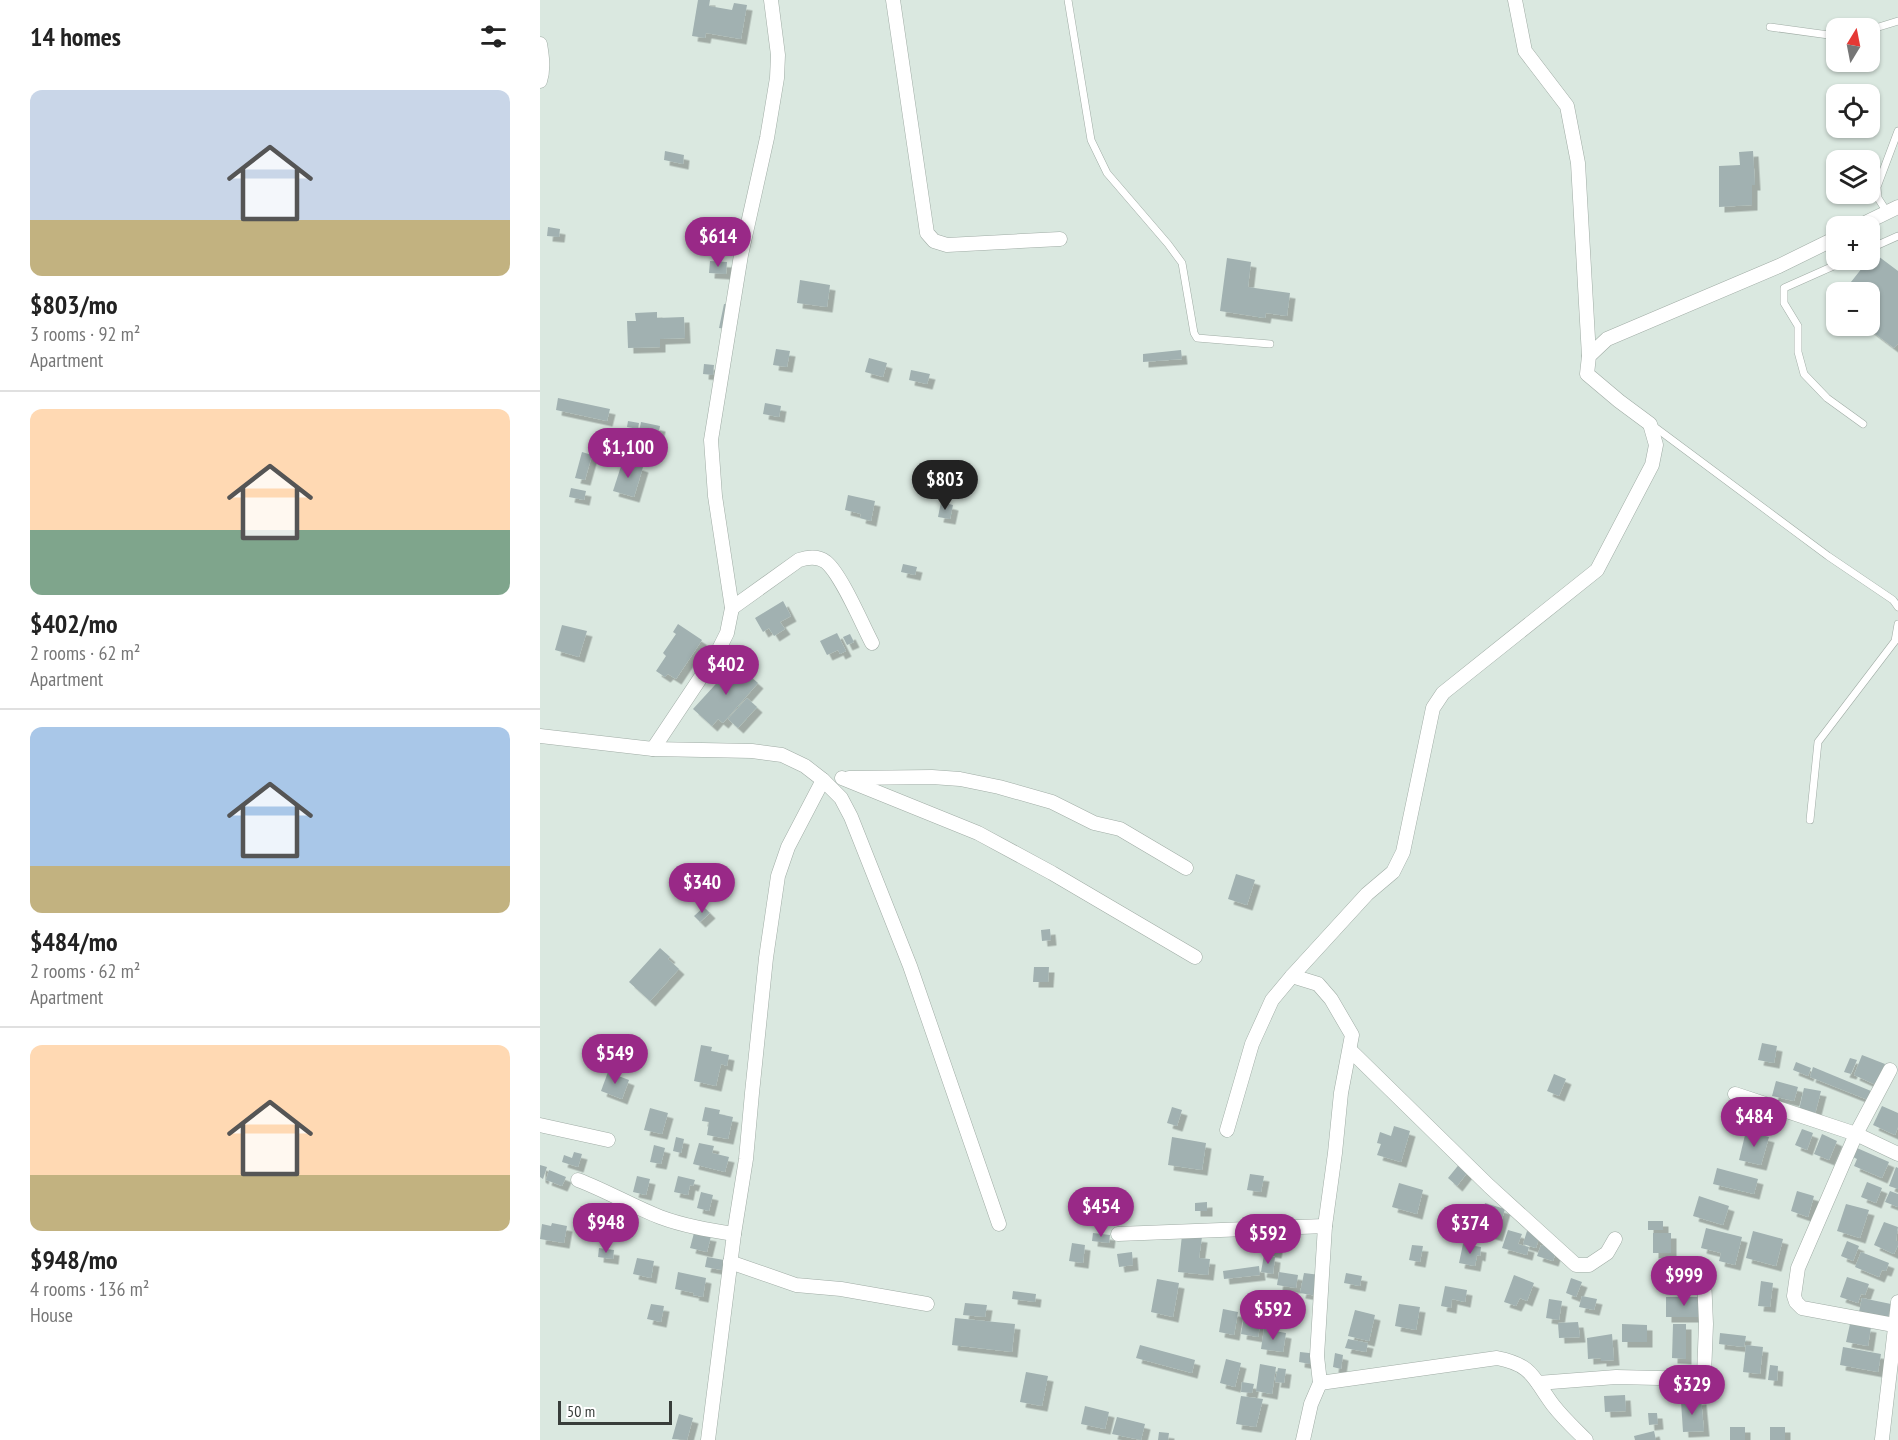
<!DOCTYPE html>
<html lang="en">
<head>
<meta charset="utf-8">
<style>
	body { margin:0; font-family:"PT Sans Narrow",sans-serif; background:#f2f2f2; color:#222; height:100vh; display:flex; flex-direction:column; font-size:22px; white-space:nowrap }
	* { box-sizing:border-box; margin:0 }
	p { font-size:20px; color:#767676 }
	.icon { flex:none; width:33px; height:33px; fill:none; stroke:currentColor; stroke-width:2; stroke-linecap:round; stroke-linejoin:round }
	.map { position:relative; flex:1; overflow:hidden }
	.panel { display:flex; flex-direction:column; background:#fff; width:540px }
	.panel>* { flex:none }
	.needle { width:39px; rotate:10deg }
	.controls { position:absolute; left:1286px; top:18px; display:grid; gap:12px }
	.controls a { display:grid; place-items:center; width:54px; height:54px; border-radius:12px; background:#fff; box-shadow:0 2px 4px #0004; font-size:30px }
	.scale { position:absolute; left:18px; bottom:15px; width:114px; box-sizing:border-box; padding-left:6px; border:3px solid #383d3a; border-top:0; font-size:16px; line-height:21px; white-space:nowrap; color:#383d3a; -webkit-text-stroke:4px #fff; paint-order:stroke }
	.price { position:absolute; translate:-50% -51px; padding:0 14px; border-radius:21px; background:#992987; color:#fff; font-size:20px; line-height:39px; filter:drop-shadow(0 2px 3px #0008) }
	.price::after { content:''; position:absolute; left:50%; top:36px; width:18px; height:14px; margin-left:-9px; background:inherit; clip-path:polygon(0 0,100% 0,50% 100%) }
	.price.active { background:#222; color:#fff }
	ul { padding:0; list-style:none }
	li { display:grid; align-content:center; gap:12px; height:318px; padding:0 30px }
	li+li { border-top:2px solid #e0e0e0 }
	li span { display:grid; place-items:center; height:186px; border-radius:12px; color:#555 }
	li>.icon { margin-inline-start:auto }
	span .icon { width:108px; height:108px; fill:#fffc; stroke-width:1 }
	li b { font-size:26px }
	h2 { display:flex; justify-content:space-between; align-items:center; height:72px; padding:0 30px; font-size:26px }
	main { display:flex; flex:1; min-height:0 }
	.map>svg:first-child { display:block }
	.building { fill:#a1b1b1; filter:url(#shadow) }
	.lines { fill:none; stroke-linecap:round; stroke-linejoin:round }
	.service-casing { stroke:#a0aca5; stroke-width:8 }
	.minor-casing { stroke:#a0aca5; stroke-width:15 }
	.service { stroke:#fff; stroke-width:7 }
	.minor { stroke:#fff; stroke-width:14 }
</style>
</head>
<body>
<main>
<section class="panel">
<h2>14 homes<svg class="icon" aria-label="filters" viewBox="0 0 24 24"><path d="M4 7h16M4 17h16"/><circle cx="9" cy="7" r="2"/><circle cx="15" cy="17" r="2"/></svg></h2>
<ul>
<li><span style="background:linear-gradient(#c9d6e8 70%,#c2b280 0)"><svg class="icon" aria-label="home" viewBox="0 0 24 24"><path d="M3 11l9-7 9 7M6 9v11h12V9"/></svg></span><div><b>$803/mo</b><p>3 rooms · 92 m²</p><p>Apartment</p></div></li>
<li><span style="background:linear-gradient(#ffd9b3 65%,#7fa58c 0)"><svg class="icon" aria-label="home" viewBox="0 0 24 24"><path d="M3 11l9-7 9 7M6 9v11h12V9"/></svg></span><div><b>$402/mo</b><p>2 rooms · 62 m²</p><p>Apartment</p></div></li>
<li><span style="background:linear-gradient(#a9c7e8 75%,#c2b280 0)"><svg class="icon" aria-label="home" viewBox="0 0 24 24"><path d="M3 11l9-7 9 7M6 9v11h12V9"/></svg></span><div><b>$484/mo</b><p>2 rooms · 62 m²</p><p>Apartment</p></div></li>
<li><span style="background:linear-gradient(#ffd9b3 70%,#c2b280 0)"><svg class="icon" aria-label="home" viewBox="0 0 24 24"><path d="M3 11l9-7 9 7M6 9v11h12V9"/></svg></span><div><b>$948/mo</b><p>4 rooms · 136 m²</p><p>House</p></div></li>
</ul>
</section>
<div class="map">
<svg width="1358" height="1440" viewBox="0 0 1358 1440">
	<defs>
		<filter id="shadow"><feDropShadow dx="5.5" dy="5.5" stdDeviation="0" flood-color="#0004"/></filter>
	</defs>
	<rect width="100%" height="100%" fill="#dae8e0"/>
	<!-- building -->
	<g class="building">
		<path d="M158 0H170L169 6 192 10 194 3 207 5 201 39 166 33 165 38 152 36Z"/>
		<path d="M125 151 144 155 143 164 124 160Z"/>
		<path d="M1213 151 1215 185H1212V205L1179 207V166L1200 165 1199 152Z"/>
		<path d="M8 227 20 229 19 237 7 236Z"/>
		<path d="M1334 253 1358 271V344L1354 348 1325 326H1329V292H1303Z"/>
		<path d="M687 258 711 262 708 287 750 293 747 316 726 313 725 318 680 311Z"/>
		<path d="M170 261 187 262 186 274 169 273Z"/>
		<path d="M260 280 290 285 287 307 257 303Z"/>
		<path d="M184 304 192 305 188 329 179 328Z"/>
		<path d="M117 312V318L144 317 145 338 120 339V347L88 348 87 321H96L95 313Z"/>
		<path d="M236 349 250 351 247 367 233 365Z"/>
		<path d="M641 350 642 359 603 362V354Z"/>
		<path d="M329 358 347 363 343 377 325 372Z"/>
		<path d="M164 364 174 365 173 375 163 374Z"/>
		<path d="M371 370 390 374 387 384 369 380Z"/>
		<path d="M18 398 70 409 67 421 16 410Z"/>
		<path d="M225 403 241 406 239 417 223 414Z"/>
		<path d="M88 421 99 423 98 429 87 427Z"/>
		<path d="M101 422 120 426 118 436 99 432Z"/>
		<path d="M42 452 52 455 45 480 35 478Z"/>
		<path d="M83 460 103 467 94 497 73 491Z"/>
		<path d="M31 488 46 491 44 500 29 497Z"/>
		<path d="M308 495 335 501 331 521 320 518 321 514 305 510Z"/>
		<path d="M401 502 413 505 410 519 398 517Z"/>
		<path d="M363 564 377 567 375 575 361 572Z"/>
		<path d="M243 601 251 616 240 622 245 629 234 636 229 628 223 632 215 618Z"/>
		<path d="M138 624 162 640 136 679 128 674 125 677 116 671 126 656 123 653 136 634 133 632Z"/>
		<path d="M22 625 47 631 39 657 15 650Z"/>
		<path d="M297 633 306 651 300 654 298 650 287 655 280 641Z"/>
		<path d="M310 634 314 642 307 645 303 637Z"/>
		<path d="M195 663 218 683 183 723 178 719 172 726 153 709Z"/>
		<path d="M207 698 217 707 198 728 188 719Z"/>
		<path d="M696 874 715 880 707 905 688 899Z"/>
		<path d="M164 907 170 913 160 922 154 916Z"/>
		<path d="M510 929 511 940 502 941 501 930Z"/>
		<path d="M120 948 130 957 128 959 139 969 110 1001 89 982Z"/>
		<path d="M494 967H509L508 982H493Z"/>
		<path d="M1222 1043 1237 1046 1234 1063 1218 1060Z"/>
		<path d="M161 1045 172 1047 171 1051 189 1055 187 1066 181 1064 176 1086 154 1081Z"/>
		<path d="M1322 1055 1345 1064 1336 1085 1314 1075Z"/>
		<path d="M1310 1058 1317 1060 1311 1074 1304 1072Z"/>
		<path d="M1256 1062 1271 1068 1268 1076 1253 1070Z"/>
		<path d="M1273 1067 1331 1091 1328 1100 1270 1077Z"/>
		<path d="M68 1072 89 1080 82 1099 61 1091Z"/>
		<path d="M1014 1074 1026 1079 1019 1096 1007 1091Z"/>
		<path d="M1236 1081 1258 1087 1254 1101 1232 1096Z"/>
		<path d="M1264 1088 1281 1091 1275 1114 1259 1110Z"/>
		<path d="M1342 1106 1358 1113V1127L1355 1135 1333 1125Z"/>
		<path d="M165 1107 180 1110 179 1114 193 1117 188 1139 167 1135 169 1122 162 1121Z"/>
		<path d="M632 1107 642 1110 637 1126 627 1123Z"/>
		<path d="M110 1108 128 1113 122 1134 104 1130Z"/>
		<path d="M854 1126 870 1131 861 1162 837 1155 841 1144 837 1143 840 1132 851 1136Z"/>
		<path d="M1262 1129 1273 1133 1267 1150 1255 1145Z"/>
		<path d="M1206 1131 1229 1137 1221 1165 1199 1160Z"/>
		<path d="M1282 1134 1297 1141 1289 1160 1274 1154Z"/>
		<path d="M136 1137 144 1139 141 1153 133 1151Z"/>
		<path d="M632 1137 666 1143 662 1170 628 1165Z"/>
		<path d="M159 1143 174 1146 172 1153 189 1157 185 1172 153 1164Z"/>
		<path d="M114 1145 125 1148 121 1164 110 1162Z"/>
		<path d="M1317 1148 1349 1162 1342 1178 1314 1166 1317 1159 1313 1157Z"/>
		<path d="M34 1152 42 1154 38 1167 22 1162 24 1155 32 1158Z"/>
		<path d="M921 1162 930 1169 917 1186 908 1178Z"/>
		<path d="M0 1165 7 1167 3 1179 0 1177Z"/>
		<path d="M1356 1167 1358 1168V1189L1349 1186Z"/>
		<path d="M1177 1168 1218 1179 1214 1194 1173 1184Z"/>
		<path d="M9 1170 26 1177 22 1186 6 1180Z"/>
		<path d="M710 1174 724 1176 721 1192 707 1190Z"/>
		<path d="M97 1176 110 1179 106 1195 93 1192Z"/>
		<path d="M138 1176 155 1180 153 1186 150 1185 148 1195 134 1192Z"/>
		<path d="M1327 1182 1342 1188 1336 1203 1321 1197Z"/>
		<path d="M859 1183 883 1190 877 1214 852 1207Z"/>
		<path d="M1257 1191 1274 1196 1268 1217 1251 1211Z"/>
		<path d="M1350 1191 1358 1194V1207L1345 1202Z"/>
		<path d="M161 1192 173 1195 169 1211 157 1208Z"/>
		<path d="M1159 1196 1189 1206 1183 1225 1153 1216Z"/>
		<path d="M667 1202V1211H655V1203Z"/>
		<path d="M945 1203 965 1209 957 1236 937 1230Z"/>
		<path d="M1306 1204 1329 1210 1320 1238 1297 1231Z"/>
		<path d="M920 1206 927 1209 918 1226 911 1222Z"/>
		<rect x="1108" y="1221" width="15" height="9"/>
		<path d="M1344 1222 1358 1227 1356 1241H1358V1245L1354 1254 1334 1245Z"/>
		<path d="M12 1223 27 1226 24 1243 0 1239 2 1224 11 1226Z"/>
		<path d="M1166 1228 1202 1237 1195 1265 1179 1261 1181 1253 1161 1248Z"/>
		<path d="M968 1230 982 1234 978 1244 989 1247 987 1255 962 1248Z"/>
		<path d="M987 1231 1000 1235 996 1248 983 1244Z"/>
		<path d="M1213 1231 1243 1239 1236 1266 1206 1258Z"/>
		<path d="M154 1233 171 1236 167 1252 150 1248Z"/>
		<path d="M553 1233 570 1235 569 1243 552 1241Z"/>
		<rect x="1113" y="1233" width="18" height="20"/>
		<path d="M642 1235 662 1237 659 1258 670 1259 668 1275 638 1272Z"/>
		<path d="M726 1235 739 1237 736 1253 724 1251Z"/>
		<path d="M1307 1241 1319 1246 1313 1261 1301 1256Z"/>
		<path d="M532 1243 545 1245 543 1263 529 1261Z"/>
		<path d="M923 1244 941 1247 940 1256 937 1255 935 1266 919 1263Z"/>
		<path d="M872 1245 883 1246 880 1262 869 1260Z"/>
		<path d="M1001 1245 1017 1249 1013 1261 997 1256Z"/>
		<path d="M59 1248 74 1250 73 1259 58 1257Z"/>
		<path d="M592 1252 593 1265 579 1267 577 1254Z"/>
		<path d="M1321 1252 1349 1263 1346 1271 1342 1270 1339 1277 1315 1267Z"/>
		<path d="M724 1255 735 1257 733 1274 721 1272Z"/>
		<path d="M167 1257 184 1260 182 1270 165 1267Z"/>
		<path d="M97 1258 114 1261 111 1278 93 1274Z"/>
		<rect x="1129" y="1263" width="16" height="9"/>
		<path d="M719 1266 720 1275 684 1279 683 1271Z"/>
		<path d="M138 1272 166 1278 163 1297 153 1295 154 1293 135 1289Z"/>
		<path d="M739 1272 758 1275 756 1288 737 1285Z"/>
		<path d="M764 1273 780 1275 777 1296 760 1293Z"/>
		<path d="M806 1273 822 1276 820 1286 804 1283Z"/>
		<path d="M974 1275 994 1283 987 1301 980 1298 976 1306 964 1302Z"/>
		<path d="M1307 1277 1329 1284 1325 1295 1321 1294 1318 1303 1300 1297Z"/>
		<path d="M1031 1278 1042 1282 1036 1297 1026 1293Z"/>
		<path d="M617 1279 639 1283 633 1317 611 1312Z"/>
		<path d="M1221 1281 1233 1283 1230 1307 1218 1306Z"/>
		<path d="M905 1286 927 1290 925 1302 912 1299 911 1308 901 1306Z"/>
		<path d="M473 1291 496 1294 495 1302 472 1299Z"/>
		<path d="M1042 1296 1057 1299 1054 1310 1039 1307Z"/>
		<rect x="1126" y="1297" width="35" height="20"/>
		<path d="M1322 1298 1351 1304 1348 1318 1319 1312Z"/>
		<path d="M1009 1299 1022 1301 1019 1320 1006 1318Z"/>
		<path d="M425 1303 447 1305 445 1317 423 1315Z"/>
		<path d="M111 1304 124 1306 121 1322 107 1319Z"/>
		<path d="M859 1304 880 1307 876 1330 855 1326Z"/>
		<path d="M683 1309 698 1312 694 1335 679 1332Z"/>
		<path d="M815 1310 835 1315 829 1341 808 1336Z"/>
		<path d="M705 1311 722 1314 718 1337 701 1334Z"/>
		<path d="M415 1318 475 1324 472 1352 412 1345Z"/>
		<path d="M1038 1322 1040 1337 1019 1338 1018 1323Z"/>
		<path d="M1082 1324 1107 1325V1342H1082Z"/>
		<path d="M1133 1324H1146V1359L1132 1358Z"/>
		<path d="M1310 1324 1331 1327 1328 1346 1306 1342Z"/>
		<path d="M724 1329 746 1333 743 1352 721 1349Z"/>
		<path d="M1180 1333 1206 1336 1204 1347 1179 1344Z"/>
		<path d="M1072 1334 1074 1360 1061 1361V1358L1048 1359 1047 1338Z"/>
		<path d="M808 1339 828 1343 826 1352 805 1348Z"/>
		<path d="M600 1345 655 1360 652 1373 596 1358Z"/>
		<path d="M1206 1345 1223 1347 1220 1374 1203 1372Z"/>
		<path d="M1303 1347 1341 1354 1338 1372 1300 1365Z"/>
		<path d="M760 1352 778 1354 776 1365 759 1362Z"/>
		<path d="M795 1353 803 1355 801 1369 793 1367Z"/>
		<path d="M686 1359 701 1363 695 1387 680 1383Z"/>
		<path d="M720 1364 736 1367 732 1394 716 1391Z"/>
		<path d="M1230 1365 1238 1366 1237 1381 1228 1380Z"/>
		<path d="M738 1368 746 1369 744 1383 735 1382Z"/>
		<path d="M486 1372 508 1376 502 1406 480 1402Z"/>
		<path d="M702 1382 714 1384 712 1393 701 1392Z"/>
		<path d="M1085 1395 1086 1411 1065 1412 1064 1396Z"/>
		<path d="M701 1396 723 1399 716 1427 696 1424Z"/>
		<path d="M1161 1399 1164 1431 1143 1432 1141 1401Z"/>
		<path d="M545 1406 569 1412 565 1429 541 1424Z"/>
		<path d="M1108 1413H1117L1118 1424 1109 1425Z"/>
		<path d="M139 1414 153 1418 147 1440 132 1439Z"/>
		<path d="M577 1417 605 1424 601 1440 572 1434Z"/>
		<rect x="1190" y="1427" width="15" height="13"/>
		<rect x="1230" y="1427" width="15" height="13"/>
		<path d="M1114 1431 1116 1440H1095L1094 1436Z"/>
		<path d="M619 1432 629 1433 628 1440H618Z"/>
	</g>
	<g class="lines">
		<defs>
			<g id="service">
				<path d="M528 0 551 140 567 173 628 244 642 263 654 333 657 338 730 344"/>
				<path d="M1230 27 1296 36"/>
				<path d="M1329 30 1358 21"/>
				<path d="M1347 212 1338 198 1337 187 1358 131"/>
				<path d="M1329 249 1358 236"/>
				<path d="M1307 260 1244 288V303L1258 326V352L1264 374 1287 398 1323 424"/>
				<path d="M1112 425 1288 556 1353 600 1358 607"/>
				<path d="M1270 820 1278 742 1355 641 1358 624"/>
			</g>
			<g id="minor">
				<path d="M353 0 387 233 394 241 407 245 520 239"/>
				<path d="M975 0 985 51 1027 106 1038 163 1049 356"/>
				<path d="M0 44C2 56 4 69 0 81"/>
				<path d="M1319 226 1358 207"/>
				<path d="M192 608 259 560C268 557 278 556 286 562 301 574 322 624 332 643"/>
				<path d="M0 736 113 749 212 751 242 755 265 766 283 780 248 847 238 876 226 958 212 1093 206 1159 194 1234 168 1440"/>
				<path d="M113 749 177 653 187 633 192 608 175 496 171 440 201 255 227 138 237 78 238 55 231 0"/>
				<path d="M302 778 438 833 512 873 655 957"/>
				<path d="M309 778 392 777 420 779 459 787 512 802 554 823 580 829 646 868"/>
				<path d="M283 780 301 798 311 817 370 966 459 1224"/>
				<path d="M810 1050 949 1186 1036 1265H1049L1067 1253 1075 1239"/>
				<path d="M1350 1070 1316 1134 1258 1268 1254 1296 1256 1302 1262 1308 1354 1325"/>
				<path d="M1195 1094 1316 1134 1358 1154"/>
				<path d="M0 1125 68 1140"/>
				<path d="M687 1130 712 1044 732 1000 752 976"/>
				<path d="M38 1180C67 1191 92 1206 120 1217 144 1226 169 1230 194 1234"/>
				<path d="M578 1234 785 1226"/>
				<path d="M190 1262 256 1285 301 1289 387 1304"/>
				<path d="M780 1383 957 1358C993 1365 993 1378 1013 1405 1023 1418 1035 1429 1046 1440"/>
				<path d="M998 1383 1076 1377 1161 1379 1164 1375 1166 1324 1164 1277"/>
				<path d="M1342 1439 1358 1302"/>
				<path d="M763 1440 771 1404 780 1383 777 1356 785 1226 795 1153 801 1093 812 1035 791 999 778 984 752 976 827 894 853 872 863 852 893 708 903 693 1057 570 1112 465 1116 445 1110 424 1079 401 1047 374 1049 356 1067 339 1239 266 1296 238"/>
			</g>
		</defs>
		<!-- service casing -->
		<use href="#service" class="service-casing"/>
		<!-- minor casing -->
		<use href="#minor" class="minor-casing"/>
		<!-- service -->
		<use href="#service" class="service"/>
		<!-- minor -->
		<use href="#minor" class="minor"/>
	</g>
</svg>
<div class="controls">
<a><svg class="needle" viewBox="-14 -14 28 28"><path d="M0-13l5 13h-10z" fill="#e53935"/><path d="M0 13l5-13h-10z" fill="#767676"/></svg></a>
<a><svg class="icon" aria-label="locate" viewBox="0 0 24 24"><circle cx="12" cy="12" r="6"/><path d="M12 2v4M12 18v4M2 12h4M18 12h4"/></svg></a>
<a><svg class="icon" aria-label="layers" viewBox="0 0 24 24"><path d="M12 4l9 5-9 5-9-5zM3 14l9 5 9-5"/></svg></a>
<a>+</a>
<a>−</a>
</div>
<div class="scale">50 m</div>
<b class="price" style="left:178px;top:268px">$614</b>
<b class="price" style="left:88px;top:479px">$1,100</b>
<b class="price active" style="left:405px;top:511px">$803</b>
<b class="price" style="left:186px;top:696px">$402</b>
<b class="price" style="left:162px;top:914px">$340</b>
<b class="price" style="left:75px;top:1085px">$549</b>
<b class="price" style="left:1214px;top:1148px">$484</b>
<b class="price" style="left:561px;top:1238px">$454</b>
<b class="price" style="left:66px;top:1254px">$948</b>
<b class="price" style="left:930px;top:1255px">$374</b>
<b class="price" style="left:728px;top:1265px">$592</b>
<b class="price" style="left:1144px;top:1307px">$999</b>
<b class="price" style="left:733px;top:1341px">$592</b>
<b class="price" style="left:1152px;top:1416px">$329</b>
</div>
</main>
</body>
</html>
